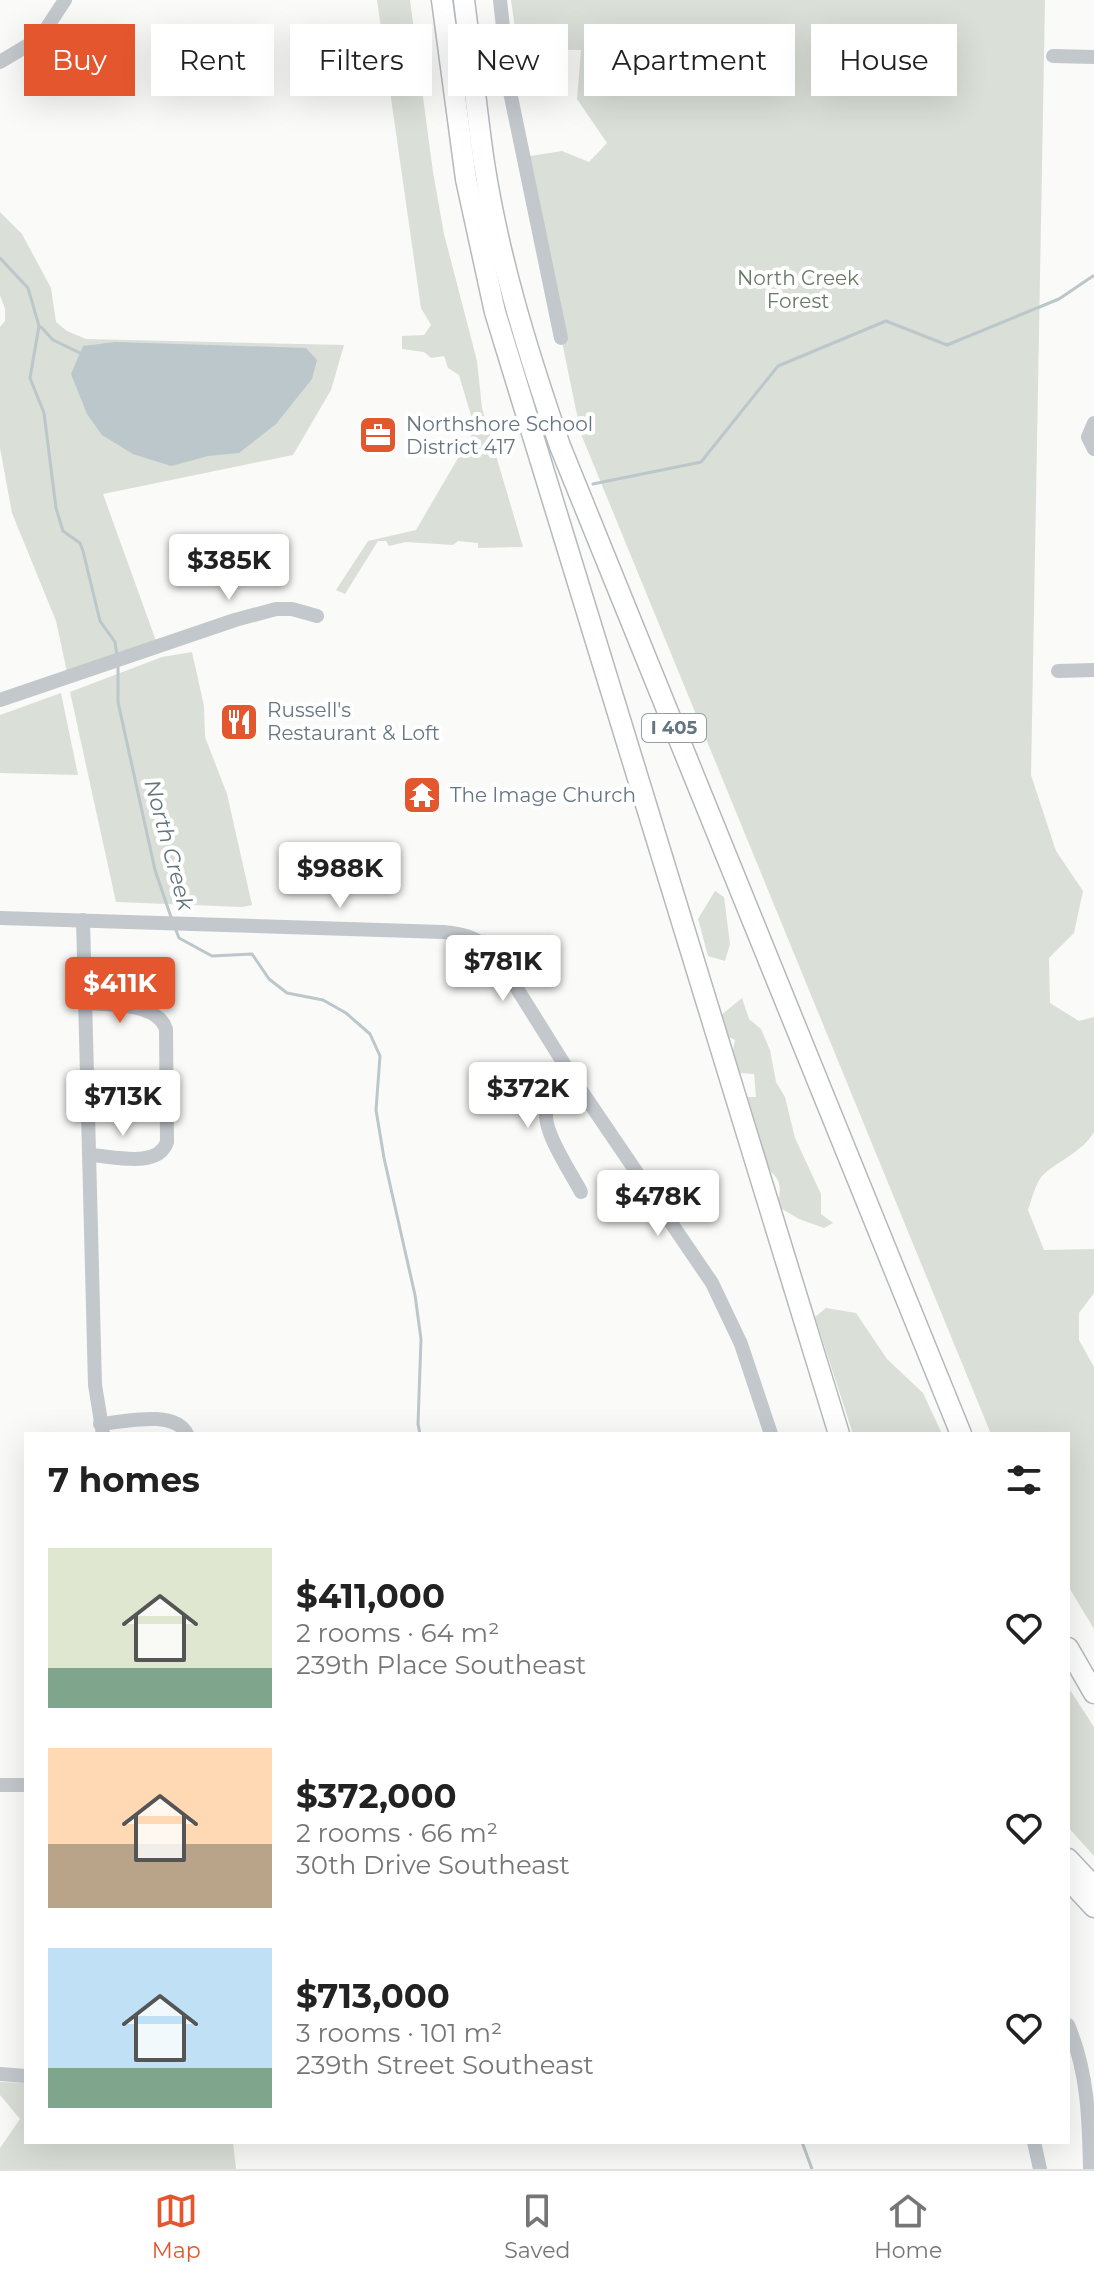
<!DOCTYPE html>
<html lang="en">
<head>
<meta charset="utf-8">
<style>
	body { margin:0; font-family:Montserrat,sans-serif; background:#f6f6f6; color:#222; height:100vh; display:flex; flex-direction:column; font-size:30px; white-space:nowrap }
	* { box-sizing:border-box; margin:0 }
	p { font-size:26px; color:#767676 }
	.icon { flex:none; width:44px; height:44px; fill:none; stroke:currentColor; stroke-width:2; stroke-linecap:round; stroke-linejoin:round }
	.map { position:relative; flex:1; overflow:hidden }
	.details { position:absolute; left:24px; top:1432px; width:1046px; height:712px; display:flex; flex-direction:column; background:#fff; border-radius:0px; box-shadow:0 8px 32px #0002 }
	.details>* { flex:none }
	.banner { position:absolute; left:24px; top:24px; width:1046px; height:72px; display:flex; gap:16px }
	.price { position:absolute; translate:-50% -68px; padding:0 18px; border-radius:8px; background:#fff; color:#222; font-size:26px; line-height:52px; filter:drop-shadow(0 2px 4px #0008) }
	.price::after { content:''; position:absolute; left:50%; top:48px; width:24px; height:18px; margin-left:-12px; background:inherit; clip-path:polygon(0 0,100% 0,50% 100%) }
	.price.selected { background:#e4572e; color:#fff }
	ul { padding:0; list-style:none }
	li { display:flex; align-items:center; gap:24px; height:200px; padding:0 24px }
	li span { display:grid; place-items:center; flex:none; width:224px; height:160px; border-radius:0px; color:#555 }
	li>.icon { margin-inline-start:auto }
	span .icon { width:96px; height:96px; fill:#fffc; stroke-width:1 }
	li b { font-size:34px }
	h2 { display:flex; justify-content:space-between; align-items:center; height:96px; padding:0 24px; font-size:34px }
	.chip { padding:0 28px; border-radius:0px; background:#fff; box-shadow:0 8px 32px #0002; font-size:28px; line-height:72px }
	.chip.selected { background:#e4572e; color:#fff }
	.tabs { display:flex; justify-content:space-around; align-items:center; height:112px; border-top:2px solid #e0e0e0; background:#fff; font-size:22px; color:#767676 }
	.tabs a { display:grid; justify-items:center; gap:4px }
	.tabs .selected { color:#e4572e }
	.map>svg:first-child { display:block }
	.green { fill:#dadfd7 }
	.water { fill:#bbc7cb }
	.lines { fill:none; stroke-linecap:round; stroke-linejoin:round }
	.stream { stroke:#bbc7cb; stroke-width:3 }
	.highway-casing { stroke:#b4b9bd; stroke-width:23 }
	.minor { stroke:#c3c8cc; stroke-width:14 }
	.highway { stroke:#fff; stroke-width:20 }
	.labels { text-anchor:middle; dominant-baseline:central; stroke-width:8; stroke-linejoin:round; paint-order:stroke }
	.shield { fill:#fff; stroke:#939fa8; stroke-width:2 }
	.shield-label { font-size:18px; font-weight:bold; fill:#657683 }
	.park-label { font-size:20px; fill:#687a64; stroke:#fff }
	.poi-label { font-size:20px; fill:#657683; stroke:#fff; text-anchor:start }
	.water-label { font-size:22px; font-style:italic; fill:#60757c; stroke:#fff }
</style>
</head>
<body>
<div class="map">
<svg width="1094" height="2169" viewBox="0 0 1094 2169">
	<rect width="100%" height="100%" fill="#fafaf8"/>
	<!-- green -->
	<g class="green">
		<path d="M377 0H410L433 172 444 234 477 361 482 408 523 547 478 548V543L458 541 453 545 406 542 389 546 386 541H378L345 594 336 590 368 541 416 530 475 429 459 375 448 368 444 356 431 358 424 352 402 349V336L424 335 431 325 421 308Z"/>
		<path d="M511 0H1045L1031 775 1056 851 1083 891 1074 933 1049 958 1050 1003 1079 1021 1094 1017V1132C1082 1152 1061 1159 1044 1174 1036 1181 1032 1199 1028 1210L1044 1250 1094 1249V1293L1079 1313V1340L1094 1367V1629L1068 1586V1434H991L581 434 524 157 562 151 589 162 607 143 577 99 581 50 518 49Z"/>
		<path d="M0 212 22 234 51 288 56 322 67 331 86 339 344 345 331 390 293 455 103 494 156 641 67 672 56 621 12 513 0 448V327L5 321V309L0 295Z"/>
		<path d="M192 652 204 706 205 737 227 794 252 905 242 907 116 902 70 692 162 657Z"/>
		<path d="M61 693 78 775 0 773V715Z"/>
		<path d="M715 891 724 897 730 944 725 961 708 956 698 919Z"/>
		<path d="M742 998 749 1019 761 1029 770 1050 776 1082 785 1097 795 1138 821 1194V1214L833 1223 824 1228 799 1219 777 1206C787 1172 769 1178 756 1152L759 1136 744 1097H756L754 1074 740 1073 732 1054 735 1040 720 1033V1016Z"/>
		<path d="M826 1308 856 1313 887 1359 923 1393 942 1434H853L815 1317Z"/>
		<path d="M1068 1687 1094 1727V1856L1068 1827Z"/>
		<path d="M0 2082 26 2083V2142H233L236 2169H0V2148L20 2119 0 2095Z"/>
	</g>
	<!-- water -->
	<path class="water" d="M115 342 306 348 317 360 312 379 276 424 239 453 208 456 171 466 133 454 102 435 87 414 71 374 83 346Z"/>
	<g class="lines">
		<!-- stream -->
		<g class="stream">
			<path d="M0 258 28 288 39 326 30 378 44 413 56 508 63 531 80 543 83 551 100 621 115 642 117 656"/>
			<path d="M41 327 53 340 80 353"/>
			<path d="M593 484 701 462 778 366 886 321 947 345 1059 299 1093 276"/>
			<path d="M118 663V702L155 870 171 917"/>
			<path d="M175 928 179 938 212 956 252 954 269 979 287 993 323 1000 346 1013 370 1034 380 1056 376 1110 384 1158 415 1295 421 1339 418 1424 420 1434"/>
			<path d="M802 2142 812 2169"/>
		</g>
		<defs>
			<g id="highway">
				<path d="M442 0 466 179 495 312 839 1434"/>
				<path d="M464 0C471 54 476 109 484 163 499 260 528 353 560 446L961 1434"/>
				<path d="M1068 1648 1094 1693"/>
				<path d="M1068 1859 1094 1887"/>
				<path d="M1068 1879 1094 1907"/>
			</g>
		</defs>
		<!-- highway casing -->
		<use href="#highway" class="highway-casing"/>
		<!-- minor -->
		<g class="minor">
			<path d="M500 0 510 92 561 338"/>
			<path d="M1053 56 1094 57"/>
			<path d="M0 62 40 38 65 0"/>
			<path d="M1094 423 1088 437 1094 449"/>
			<path d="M1058 671 1094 670"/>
			<path d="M0 700 235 620 276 609H292L317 616"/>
			<path d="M0 918 443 932C466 934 479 938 496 955L576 1083 712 1283 741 1344 771 1434"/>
			<path d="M83 920 95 1385 103 1434"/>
			<path d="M87 1003C111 1005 158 1003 166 1029L167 1142C158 1169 113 1156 90 1155"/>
			<path d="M576 1083C565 1090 552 1096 547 1109 540 1128 572 1174 581 1192"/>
			<path d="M100 1424C124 1422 174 1409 187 1434"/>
			<path d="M0 1785H26"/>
			<path d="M1068 2025C1088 2072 1089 2119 1090 2169"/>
			<path d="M0 2074 26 2076"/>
			<path d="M1034 2142 1040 2169"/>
		</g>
		<!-- highway -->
		<use href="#highway" class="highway"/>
	</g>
	<!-- icons -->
	<defs>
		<symbol id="office-square" viewBox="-11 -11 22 22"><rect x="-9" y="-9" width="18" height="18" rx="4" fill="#e4572e" stroke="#fff"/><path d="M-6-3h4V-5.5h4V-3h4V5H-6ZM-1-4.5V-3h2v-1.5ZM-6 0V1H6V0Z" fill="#fff"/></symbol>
		<symbol id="restaurant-square" viewBox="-11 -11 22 22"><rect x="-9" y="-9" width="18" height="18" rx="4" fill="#e4572e" stroke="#fff"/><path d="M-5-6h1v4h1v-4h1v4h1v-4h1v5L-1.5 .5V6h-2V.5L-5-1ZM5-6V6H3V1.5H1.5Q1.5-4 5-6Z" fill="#fff"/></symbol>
		<symbol id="temple-square" viewBox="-11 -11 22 22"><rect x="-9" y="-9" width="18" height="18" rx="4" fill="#e4572e" stroke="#fff"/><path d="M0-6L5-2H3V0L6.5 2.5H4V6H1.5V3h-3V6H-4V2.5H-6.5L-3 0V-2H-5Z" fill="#fff"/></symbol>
	</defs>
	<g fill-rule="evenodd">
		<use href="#office-square" x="356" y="413" width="44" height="44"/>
		<use href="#restaurant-square" x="217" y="700" width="44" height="44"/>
		<use href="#temple-square" x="400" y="773" width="44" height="44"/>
	</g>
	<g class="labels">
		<!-- shield labels -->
		<rect class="shield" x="642" y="714" width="64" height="28" rx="6"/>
		<g class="shield-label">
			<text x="674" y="728">I 405</text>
		</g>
		<!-- park labels -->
		<g class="park-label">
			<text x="798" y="278">North Creek<tspan x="798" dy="23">Forest</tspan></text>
		</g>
		<!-- poi labels -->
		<g class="poi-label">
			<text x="406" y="424">Northshore School<tspan x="406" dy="23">District 417</tspan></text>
			<text x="267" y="710">Russell's<tspan x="267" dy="23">Restaurant &amp; Loft</tspan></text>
			<text x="450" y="795">The Image Church</text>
		</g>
		<!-- water labels -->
		<g class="water-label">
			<text transform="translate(169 845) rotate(75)">North Creek</text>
		</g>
	</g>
</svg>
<b class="price" style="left:229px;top:602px">$385K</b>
<b class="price" style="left:340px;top:910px">$988K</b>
<b class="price" style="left:503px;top:1003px">$781K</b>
<b class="price selected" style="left:120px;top:1025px">$411K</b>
<b class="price" style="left:528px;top:1130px">$372K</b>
<b class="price" style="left:123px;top:1138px">$713K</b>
<b class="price" style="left:658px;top:1238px">$478K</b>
<div class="banner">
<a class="chip selected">Buy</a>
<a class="chip">Rent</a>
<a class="chip">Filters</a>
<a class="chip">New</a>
<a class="chip">Apartment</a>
<a class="chip">House</a>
</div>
<section class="details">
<h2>7 homes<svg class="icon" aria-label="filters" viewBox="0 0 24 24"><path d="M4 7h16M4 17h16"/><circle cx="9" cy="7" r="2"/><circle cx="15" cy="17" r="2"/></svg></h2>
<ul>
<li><span style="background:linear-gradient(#dfe7d0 75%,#7fa58c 0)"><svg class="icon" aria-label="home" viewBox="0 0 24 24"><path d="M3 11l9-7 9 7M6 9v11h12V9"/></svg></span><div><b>$411,000</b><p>2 rooms · 64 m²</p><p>239th Place Southeast</p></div><svg class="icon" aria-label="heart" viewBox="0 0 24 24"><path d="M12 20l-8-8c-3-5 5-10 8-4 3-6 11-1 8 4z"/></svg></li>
<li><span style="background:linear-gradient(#ffd9b3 60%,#b9a48a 0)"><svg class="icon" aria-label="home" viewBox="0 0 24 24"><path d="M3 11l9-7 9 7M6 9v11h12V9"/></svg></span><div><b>$372,000</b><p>2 rooms · 66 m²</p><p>30th Drive Southeast</p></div><svg class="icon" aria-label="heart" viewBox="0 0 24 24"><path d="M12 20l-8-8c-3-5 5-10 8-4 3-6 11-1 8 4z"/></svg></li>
<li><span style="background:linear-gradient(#bfe0f5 75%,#7fa58c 0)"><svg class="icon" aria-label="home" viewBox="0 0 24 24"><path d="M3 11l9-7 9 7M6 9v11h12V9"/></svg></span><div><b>$713,000</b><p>3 rooms · 101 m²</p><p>239th Street Southeast</p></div><svg class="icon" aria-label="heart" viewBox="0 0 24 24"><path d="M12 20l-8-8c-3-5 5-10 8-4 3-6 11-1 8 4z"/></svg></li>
</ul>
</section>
</div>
<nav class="tabs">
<a class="selected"><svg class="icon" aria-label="map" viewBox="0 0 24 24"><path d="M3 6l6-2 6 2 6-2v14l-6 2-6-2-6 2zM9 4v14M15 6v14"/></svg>Map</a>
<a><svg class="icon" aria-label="saved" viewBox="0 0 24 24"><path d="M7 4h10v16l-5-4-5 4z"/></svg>Saved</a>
<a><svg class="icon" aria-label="home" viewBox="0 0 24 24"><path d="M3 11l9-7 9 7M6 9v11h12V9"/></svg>Home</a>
</nav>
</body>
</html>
